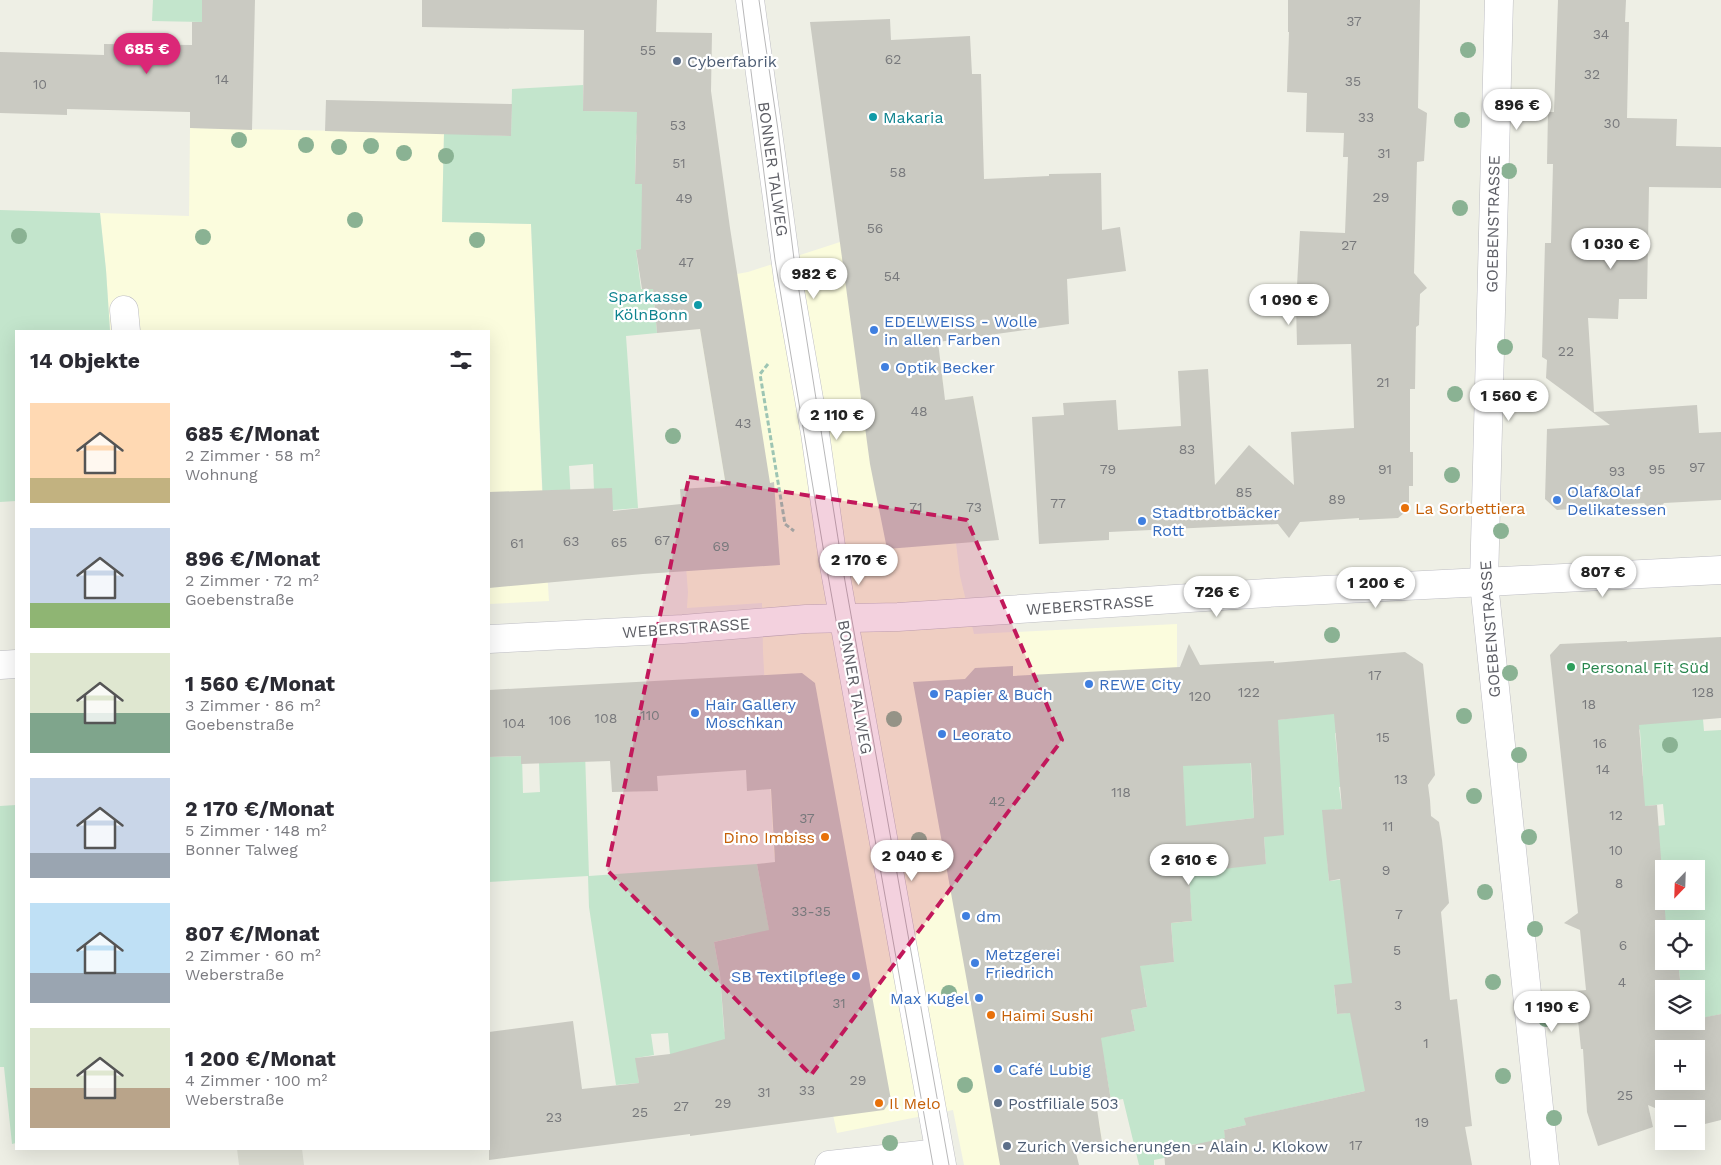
<!DOCTYPE html>
<html lang="de">
<head>
<meta charset="utf-8">
<style>
	body { margin:0; font-family:"Work Sans",sans-serif; background:#f7f7f7; color:#2b2b33; height:100vh; display:flex; flex-direction:column; font-size:19px; white-space:nowrap }
	* { box-sizing:border-box; margin:0 }
	p { font-size:16px; color:#7c7c81 }
	.icon { flex:none; width:28px; height:28px; fill:none; stroke:currentColor; stroke-width:2; stroke-linecap:round; stroke-linejoin:round }
	.map { position:relative; flex:1; overflow:hidden }
	.details { position:absolute; left:15px; top:330px; width:475px; height:820px; display:flex; flex-direction:column; background:#fff; border-radius:0px; box-shadow:0 5px 20px #0002 }
	.details>* { flex:none }
	.needle { width:32px; rotate:203deg }
	.fabs { position:absolute; left:1655px; top:860px; display:grid; gap:10px }
	.fabs a { display:grid; place-items:center; width:50px; height:50px; border-radius:0px; background:#fff; box-shadow:0 5px 20px #0002; font-size:25px }
	.price { position:absolute; translate:-50% -42px; padding:0 11px; border-radius:18px; background:#fff; color:#222; font-size:16px; line-height:32px; filter:drop-shadow(0 1px 2px #0008) }
	.price::after { content:''; position:absolute; left:50%; top:30px; width:15px; height:11px; margin-left:-8px; background:inherit; clip-path:polygon(0 0,100% 0,50% 100%) }
	.price.current { background:#db2777; color:#fff }
	ul { padding:0; list-style:none }
	li { display:flex; align-items:center; gap:15px; height:125px; padding:0 15px }
	li span { display:grid; place-items:center; flex:none; width:140px; height:100px; border-radius:0px; color:#555 }
	li>.icon { margin-inline-start:auto }
	span .icon { width:60px; height:60px; fill:#fffc; stroke-width:1 }
	li b { font-size:21px }
	h2 { display:flex; justify-content:space-between; align-items:center; height:60px; padding:0 15px; font-size:21px }
	.map>svg:first-child { display:block }
	.commercial { fill:#fbfcdd }
	.education { fill:#dedfd4 }
	.green { fill:#c3e5cc }
	.building { fill:#cacac2; fill-rule:evenodd }
	.lines { fill:none; stroke-linecap:round; stroke-linejoin:round }
	.minor-casing { stroke:#bdbdc3; stroke-width:29 }
	.path { stroke:#9dc5b3; stroke-width:3; stroke-dasharray:5 2.5; stroke-linecap:butt }
	.minor { stroke:#fff; stroke-width:28 }
	.tram { stroke:#b8b8b9; stroke-width:1 }
	.tree { fill:#8ab293 }
	.marked { fill:#c2185b; fill-opacity:0.2; stroke:#c2185b; stroke-width:4; stroke-dasharray:10 6; stroke-linejoin:round }
	.service-dot { fill:#5c6f8a; stroke:#fff; stroke-width:2 }
	.culture-dot { fill:#0f9aa8; stroke:#fff; stroke-width:2 }
	.shop-dot { fill:#3f7fe0; stroke:#fff; stroke-width:2 }
	.food-dot { fill:#e8710a; stroke:#fff; stroke-width:2 }
	.leisure-dot { fill:#2e9e5b; stroke:#fff; stroke-width:2 }
	.labels { text-anchor:middle; dominant-baseline:central; stroke-width:4.5; stroke-linejoin:round; paint-order:stroke }
	.number-label { font-size:14px; fill:#78797c }
	.service-label { font-size:16px; fill:#4e5e75; stroke:#fff; text-anchor:start }
	.culture-label { font-size:16px; fill:#0d838f; stroke:#fff; text-anchor:start }
	.street-label { font-size:16px; fill:#5d5e65; stroke:#fff }
	.shop-label { font-size:16px; fill:#366cbe; stroke:#fff; text-anchor:start }
	.food-label { font-size:16px; fill:#c56008; stroke:#fff; text-anchor:start }
	.leisure-label { font-size:16px; fill:#27864d; stroke:#fff; text-anchor:start }
</style>
</head>
<body>
<div class="map">
<svg width="1721" height="1165" viewBox="0 0 1721 1165">
	<rect width="100%" height="100%" fill="#eeefe5"/>
	<!-- commercial -->
	<g class="commercial">
		<path d="M190 128 444 133 442 222 531 224 542 490 549 601 489 604V331H110L106 270 100 213 189 216Z"/>
		<path d="M840 242 918 344 939 355 943 384 920 387 923 404 973 396 977 418 916 429 956 543 960 576 974 634 1177 624V667L1186 836 1192 921 1133 930 1072 1085 1107 1078 1111 1101 1060 1110 1099 1121 1103 1148 1040 1159V1165H964L953 1110 837 1133 774 854 763 652 762 603 687 608 688 592 680 489 726 486 700 329 657 330 653 289 748 272Z"/>
	</g>
	<!-- education -->
	<path class="education" d="M237 1149H302L304 1165H239Z"/>
	<!-- green -->
	<g class="green">
		<path d="M153 0H202V22L152 21Z"/>
		<path d="M583 85V111L640 112 636 139 635 184H642L651 247 636 250 641 289H653L657 333 626 336 638 508 613 510 594 490 593 464 569 466 571 502 543 504 531 224 442 222 444 133 511 136 512 89Z"/>
		<path d="M0 210 100 213 106 270 110 331H16V501L0 502Z"/>
		<path d="M1628 703 1703 719 1704 731 1721 730V1014L1703 1018 1696 989H1664L1659 981 1680 979 1678 961H1696V929H1675V924L1658 925 1664 901H1696V869H1664V894L1657 826 1665 825 1663 804 1631 808 1624 776H1643L1640 731Z"/>
		<path d="M1346 711 1348 731 1335 733 1338 763 1371 782 1339 787 1342 809H1335L1327 856 1329 881 1372 876 1383 980 1334 986 1337 1014 1378 1010 1365 1091 1245 1118 1246 1125 1224 1130 1228 1149 1195 1144 1173 1149 1174 1156 1154 1160V1165H1139L1123 1099 1111 1101 1104 1059 1088 1040 1135 1031 1131 1010 1147 1007 1144 988 1116 968 1174 962 1171 923 1192 921 1186 837 1181 733 1248 722 1254 818 1229 821 1266 864 1264 837 1278 720Z"/>
		<path d="M585 752 589 876 757 864 777 972 753 973 745 935 714 942 720 975 724 1030 738 1062 670 1054 668 1033 651 1034 654 1055 636 1058 639 1083 616 1085 589 907 588 876 489 882V757L522 756 523 793 540 792 539 763Z"/>
		<path d="M16 805V1143L12 1144 4 1067H0V806Z"/>
	</g>
	<!-- building -->
	<g class="building">
		<path d="M202 0H255L252 130 190 128V112L67 109V115L0 113V52L104 55V44L192 45V22H202Z"/>
		<path d="M422 0H657L656 32 712 33 711 91 730 228 770 483 774 482 780 565 643 574 489 588V492L612 488 613 511 681 504 680 489 726 486 700 329 657 333 653 289H642L636 250 641 249 642 184H635L637 112 583 111 584 30 422 27Z"/>
		<path d="M1288 0H1420L1418 108 1427 113 1424 161 1417 162 1414 273 1427 288 1420 294 1419 325 1416 327 1415 389H1410V452H1413V486H1409V509L1398 518 1359 520V518L1300 522 1289 538 1278 524 1109 532V540L1039 544 1032 417 1064 415 1063 403 1116 400 1118 430 1181 426 1178 371 1208 369 1215 485 1249 445 1294 485 1291 432 1354 428 1351 344 1297 345 1296 304 1300 231 1345 233 1348 157H1343L1344 133 1306 132 1307 93 1287 92 1289 32H1288Z"/>
		<path d="M1558 0H1626L1625 22H1629L1627 118 1677 119 1676 146 1721 147V188L1649 187 1647 299H1619L1618 319 1588 318 1594 412 1697 405 1699 433 1721 432V500L1664 503 1654 515 1644 503 1557 510 1545 499 1547 429 1610 425 1546 378 1547 360 1542 357 1545 243H1551L1553 164H1547L1548 112H1554Z"/>
		<path d="M890 19 891 40 970 36 972 74H981L984 179 1049 176V174L1101 173 1102 230 1120 227 1126 271 1067 279 1069 324 938 342 945 400 973 396 999 540 887 549 870 464 810 22Z"/>
		<path d="M326 100 512 104 511 136 325 131Z"/>
		<path d="M1721 637V718L1639 725 1645 806 1657 805 1666 925 1675 924V929H1664V961H1678L1681 989H1664V1021H1696V1019L1721 1014V1120L1697 1126 1696 1109H1664V1112L1648 1105 1653 1127 1598 1146 1587 1112 1583 1049H1581L1575 991 1586 990 1580 930 1564 923 1578 913 1550 655 1560 644 1627 641V642ZM1664 1049H1696V1081H1664Z"/>
		<path d="M1189 644 1200 665 1274 661V663L1405 652 1423 664 1435 775 1428 785 1430 800 1431 816 1439 822 1442 840 1449 903 1441 912 1450 1000 1457 999 1472 1126 1465 1127 1472 1165H1165L1164 1151 1225 1138 1224 1130 1246 1125 1244 1118 1365 1091 1350 1013 1337 1014 1334 985 1352 983 1340 879 1329 881 1322 810 1342 809 1334 714 1278 720 1284 835 1264 837 1266 864 1189 873 1192 921 1171 923 1174 962 1140 966 1147 1007 1131 1010 1135 1031 1101 1038 1111 1101 1096 1103 1103 1148 1076 1153 1079 1165H1000L913 682 965 679 975 668 1013 666V676L1180 667ZM1251 763 1254 818 1186 826 1183 766Z"/>
		<path d="M802 673 815 683 891 1100 884 1110 727 1131 690 1136V1134L489 1160V1032L573 1021 582 1089 639 1083 635 1058 670 1054 725 1039 720 975 714 942 769 930 757 864 775 862 771 789 747 791 746 770 657 776 658 791 612 792 610 761 521 764V756L489 757V690Z"/>
	</g>
	<g class="lines">
		<defs>
			<g id="minor">
				<path d="M750 0 788 279 815 433 833 560 942 1165"/>
				<path d="M1499 0 1484 583 1545 1165"/>
				<path d="M124 310 126 331"/>
				<path d="M489 639 683 629 806 619 898 617 1267 593 1721 570"/>
				<path d="M0 665 16 664"/>
				<path d="M829 1165 939 1153"/>
			</g>
		</defs>
		<!-- minor casing -->
		<use href="#minor" class="minor-casing"/>
		<!-- path -->
		<path class="path" d="M768 364 760 374 785 524 794 531"/>
		<!-- minor -->
		<use href="#minor" class="minor"/>
		<!-- tram -->
		<g class="tram">
			<path d="M742 0 775 260 824 553 933 1165"/>
			<path d="M759 0 778 130 794 259 843 570 949 1165"/>
		</g>
	</g>
	<!-- trees -->
	<g class="tree">
		<circle cx="1468" cy="50" r="8"/>
		<circle cx="1462" cy="120" r="8"/>
		<circle cx="239" cy="140" r="8"/>
		<circle cx="306" cy="145" r="8"/>
		<circle cx="371" cy="146" r="8"/>
		<circle cx="339" cy="147" r="8"/>
		<circle cx="404" cy="153" r="8"/>
		<circle cx="446" cy="156" r="8"/>
		<circle cx="1509" cy="171" r="8"/>
		<circle cx="1460" cy="208" r="8"/>
		<circle cx="355" cy="220" r="8"/>
		<circle cx="19" cy="236" r="8"/>
		<circle cx="203" cy="237" r="8"/>
		<circle cx="477" cy="240" r="8"/>
		<circle cx="1505" cy="347" r="8"/>
		<circle cx="1455" cy="394" r="8"/>
		<circle cx="673" cy="436" r="8"/>
		<circle cx="1452" cy="475" r="8"/>
		<circle cx="1501" cy="531" r="8"/>
		<circle cx="1332" cy="635" r="8"/>
		<circle cx="1510" cy="673" r="8"/>
		<circle cx="1464" cy="716" r="8"/>
		<circle cx="894" cy="719" r="8"/>
		<circle cx="1670" cy="745" r="8"/>
		<circle cx="1519" cy="755" r="8"/>
		<circle cx="1474" cy="796" r="8"/>
		<circle cx="1529" cy="837" r="8"/>
		<circle cx="919" cy="840" r="8"/>
		<circle cx="1485" cy="892" r="8"/>
		<circle cx="1535" cy="929" r="8"/>
		<circle cx="1493" cy="982" r="8"/>
		<circle cx="949" cy="993" r="8"/>
		<circle cx="1546" cy="1019" r="8"/>
		<circle cx="1503" cy="1076" r="8"/>
		<circle cx="965" cy="1085" r="8"/>
		<circle cx="1554" cy="1118" r="8"/>
		<circle cx="890" cy="1143" r="8"/>
	</g>
	<!-- marked area -->
	<path class="marked" d="M689 477 967 520 1062 740 811 1075 607 870Z"/>
	<!-- markers -->
	<g class="service-dot">
		<circle cx="677" cy="61" r="5"/>
		<circle cx="998" cy="1103" r="5"/>
		<circle cx="1007" cy="1146" r="5"/>
	</g>
	<g class="culture-dot">
		<circle cx="873" cy="117" r="5"/>
		<circle cx="698" cy="305" r="5"/>
	</g>
	<g class="shop-dot">
		<circle cx="874" cy="330" r="5"/>
		<circle cx="885" cy="367" r="5"/>
		<circle cx="1557" cy="500" r="5"/>
		<circle cx="1142" cy="521" r="5"/>
		<circle cx="1089" cy="684" r="5"/>
		<circle cx="934" cy="694" r="5"/>
		<circle cx="695" cy="713" r="5"/>
		<circle cx="942" cy="734" r="5"/>
		<circle cx="966" cy="916" r="5"/>
		<circle cx="975" cy="963" r="5"/>
		<circle cx="856" cy="976" r="5"/>
		<circle cx="979" cy="998" r="5"/>
		<circle cx="998" cy="1069" r="5"/>
	</g>
	<g class="food-dot">
		<circle cx="1405" cy="508" r="5"/>
		<circle cx="825" cy="837" r="5"/>
		<circle cx="991" cy="1015" r="5"/>
		<circle cx="879" cy="1103" r="5"/>
	</g>
	<circle class="leisure-dot" cx="1571" cy="667" r="5"/>
	<g class="labels">
		<!-- number labels -->
		<g class="number-label">
			<text x="1354" y="21">37</text>
			<text x="1601" y="34">34</text>
			<text x="648" y="50">55</text>
			<text x="893" y="59">62</text>
			<text x="1592" y="74">32</text>
			<text x="222" y="79">14</text>
			<text x="1353" y="81">35</text>
			<text x="40" y="84">10</text>
			<text x="1366" y="117">33</text>
			<text x="1612" y="123">30</text>
			<text x="678" y="125">53</text>
			<text x="1384" y="153">31</text>
			<text x="679" y="163">51</text>
			<text x="898" y="172">58</text>
			<text x="1381" y="197">29</text>
			<text x="684" y="198">49</text>
			<text x="875" y="228">56</text>
			<text x="1349" y="245">27</text>
			<text x="686" y="262">47</text>
			<text x="892" y="276">54</text>
			<text x="1566" y="351">22</text>
			<text x="1383" y="382">21</text>
			<text x="919" y="411">48</text>
			<text x="743" y="423">43</text>
			<text x="1187" y="449">83</text>
			<text x="1697" y="467">97</text>
			<text x="1108" y="469">79</text>
			<text x="1385" y="469">91</text>
			<text x="1657" y="469">95</text>
			<text x="1617" y="471">93</text>
			<text x="1244" y="492">85</text>
			<text x="1337" y="499">89</text>
			<text x="1058" y="503">77</text>
			<text x="916" y="507">71</text>
			<text x="974" y="507">73</text>
			<text x="662" y="540">67</text>
			<text x="571" y="541">63</text>
			<text x="619" y="542">65</text>
			<text x="517" y="543">61</text>
			<text x="721" y="546">69</text>
			<text x="1375" y="675">17</text>
			<text x="1249" y="692">122</text>
			<text x="1703" y="692">128</text>
			<text x="1200" y="696">120</text>
			<text x="1589" y="704">18</text>
			<text x="650" y="715">110</text>
			<text x="606" y="718">108</text>
			<text x="560" y="720">106</text>
			<text x="514" y="723">104</text>
			<text x="1383" y="737">15</text>
			<text x="1600" y="743">16</text>
			<text x="1603" y="769">14</text>
			<text x="1401" y="779">13</text>
			<text x="1121" y="792">118</text>
			<text x="997" y="801">42</text>
			<text x="1616" y="815">12</text>
			<text x="807" y="818">37</text>
			<text x="1388" y="826">11</text>
			<text x="1616" y="850">10</text>
			<text x="1386" y="870">9</text>
			<text x="1619" y="883">8</text>
			<text x="811" y="911">33-35</text>
			<text x="1399" y="914">7</text>
			<text x="1623" y="945">6</text>
			<text x="1397" y="950">5</text>
			<text x="1622" y="982">4</text>
			<text x="839" y="1003">31</text>
			<text x="1398" y="1005">3</text>
			<text x="1426" y="1043">1</text>
			<text x="858" y="1080">29</text>
			<text x="807" y="1090">33</text>
			<text x="764" y="1092">31</text>
			<text x="1625" y="1095">25</text>
			<text x="723" y="1103">29</text>
			<text x="681" y="1106">27</text>
			<text x="640" y="1112">25</text>
			<text x="554" y="1117">23</text>
			<text x="1422" y="1122">19</text>
			<text x="1356" y="1145">17</text>
		</g>
		<!-- service labels -->
		<g class="service-label">
			<text x="687" y="61">Cyberfabrik</text>
			<text x="1008" y="1103">Postfiliale 503</text>
			<text x="1017" y="1146">Zurich Versicherungen - Alain J. Klokow</text>
		</g>
		<!-- culture labels -->
		<g class="culture-label">
			<text x="883" y="117">Makaria</text>
			<text x="688" y="296" text-anchor="end">Sparkasse<tspan x="688" dy="18">KölnBonn</tspan></text>
		</g>
		<!-- street labels -->
		<g class="street-label">
			<text transform="translate(773 169) rotate(82)">BONNER TALWEG</text>
			<text transform="translate(1493 224) rotate(-89)">GOEBENSTRASSE</text>
			<text transform="translate(1090 605) rotate(-4)">WEBERSTRASSE</text>
			<text transform="translate(686 628) rotate(-4)">WEBERSTRASSE</text>
			<text transform="translate(1490 629) rotate(-94)">GOEBENSTRASSE</text>
			<text transform="translate(855 687) rotate(80)">BONNER TALWEG</text>
		</g>
		<!-- shop labels -->
		<g class="shop-label">
			<text x="884" y="321">EDELWEISS - Wolle<tspan x="884" dy="18">in allen Farben</tspan></text>
			<text x="895" y="367">Optik Becker</text>
			<text x="1567" y="491">Olaf&amp;Olaf<tspan x="1567" dy="18">Delikatessen</tspan></text>
			<text x="1152" y="512">Stadtbrotbäcker<tspan x="1152" dy="18">Rott</tspan></text>
			<text x="1099" y="684">REWE City</text>
			<text x="944" y="694">Papier &amp; Buch</text>
			<text x="705" y="704">Hair Gallery<tspan x="705" dy="18">Moschkan</tspan></text>
			<text x="952" y="734">Leorato</text>
			<text x="976" y="916">dm</text>
			<text x="985" y="954">Metzgerei<tspan x="985" dy="18">Friedrich</tspan></text>
			<text x="846" y="976" text-anchor="end">SB Textilpflege</text>
			<text x="969" y="998" text-anchor="end">Max Kugel</text>
			<text x="1008" y="1069">Café Lubig</text>
		</g>
		<!-- food labels -->
		<g class="food-label">
			<text x="1415" y="508">La Sorbettiera</text>
			<text x="815" y="837" text-anchor="end">Dino Imbiss</text>
			<text x="1001" y="1015">Haimi Sushi</text>
			<text x="889" y="1103">Il Melo</text>
		</g>
		<!-- leisure labels -->
		<g class="leisure-label">
			<text x="1581" y="667">Personal Fit Süd</text>
		</g>
	</g>
</svg>
<div class="fabs">
<a><svg class="needle" viewBox="-14 -14 28 28"><path d="M0-13l5 13h-10z" fill="#e53935"/><path d="M0 13l5-13h-10z" fill="#7c7c81"/></svg></a>
<a><svg class="icon" aria-label="locate" viewBox="0 0 24 24"><circle cx="12" cy="12" r="6"/><path d="M12 2v4M12 18v4M2 12h4M18 12h4"/></svg></a>
<a><svg class="icon" aria-label="layers" viewBox="0 0 24 24"><path d="M12 4l9 5-9 5-9-5zM3 14l9 5 9-5"/></svg></a>
<a>+</a>
<a>−</a>
</div>
<b class="price current" style="left:147px;top:75px">685 €</b>
<b class="price" style="left:1517px;top:131px">896 €</b>
<b class="price" style="left:1611px;top:270px">1 030 €</b>
<b class="price" style="left:814px;top:300px">982 €</b>
<b class="price" style="left:1289px;top:326px">1 090 €</b>
<b class="price" style="left:1509px;top:422px">1 560 €</b>
<b class="price" style="left:837px;top:441px">2 110 €</b>
<b class="price" style="left:859px;top:586px">2 170 €</b>
<b class="price" style="left:1603px;top:598px">807 €</b>
<b class="price" style="left:1376px;top:609px">1 200 €</b>
<b class="price" style="left:1217px;top:618px">726 €</b>
<b class="price" style="left:912px;top:882px">2 040 €</b>
<b class="price" style="left:1189px;top:886px">2 610 €</b>
<b class="price" style="left:1552px;top:1033px">1 190 €</b>
<section class="details">
<h2>14 Objekte<svg class="icon" aria-label="filters" viewBox="0 0 24 24"><path d="M4 7h16M4 17h16"/><circle cx="9" cy="7" r="2"/><circle cx="15" cy="17" r="2"/></svg></h2>
<ul>
<li><span style="background:linear-gradient(#ffd9b3 75%,#c2b280 0)"><svg class="icon" aria-label="home" viewBox="0 0 24 24"><path d="M3 11l9-7 9 7M6 9v11h12V9"/></svg></span><div><b>685 €/Monat</b><p>2 Zimmer · 58 m²</p><p>Wohnung</p></div></li>
<li><span style="background:linear-gradient(#c9d6e8 75%,#8fb573 0)"><svg class="icon" aria-label="home" viewBox="0 0 24 24"><path d="M3 11l9-7 9 7M6 9v11h12V9"/></svg></span><div><b>896 €/Monat</b><p>2 Zimmer · 72 m²</p><p>Goebenstraße</p></div></li>
<li><span style="background:linear-gradient(#dfe7d0 60%,#7fa58c 0)"><svg class="icon" aria-label="home" viewBox="0 0 24 24"><path d="M3 11l9-7 9 7M6 9v11h12V9"/></svg></span><div><b>1 560 €/Monat</b><p>3 Zimmer · 86 m²</p><p>Goebenstraße</p></div></li>
<li><span style="background:linear-gradient(#c9d6e8 75%,#9aa5b1 0)"><svg class="icon" aria-label="home" viewBox="0 0 24 24"><path d="M3 11l9-7 9 7M6 9v11h12V9"/></svg></span><div><b>2 170 €/Monat</b><p>5 Zimmer · 148 m²</p><p>Bonner Talweg</p></div></li>
<li><span style="background:linear-gradient(#bfe0f5 70%,#9aa5b1 0)"><svg class="icon" aria-label="home" viewBox="0 0 24 24"><path d="M3 11l9-7 9 7M6 9v11h12V9"/></svg></span><div><b>807 €/Monat</b><p>2 Zimmer · 60 m²</p><p>Weberstraße</p></div></li>
<li><span style="background:linear-gradient(#dfe7d0 60%,#b9a48a 0)"><svg class="icon" aria-label="home" viewBox="0 0 24 24"><path d="M3 11l9-7 9 7M6 9v11h12V9"/></svg></span><div><b>1 200 €/Monat</b><p>4 Zimmer · 100 m²</p><p>Weberstraße</p></div></li>
</ul>
</section>
</div>
</body>
</html>
